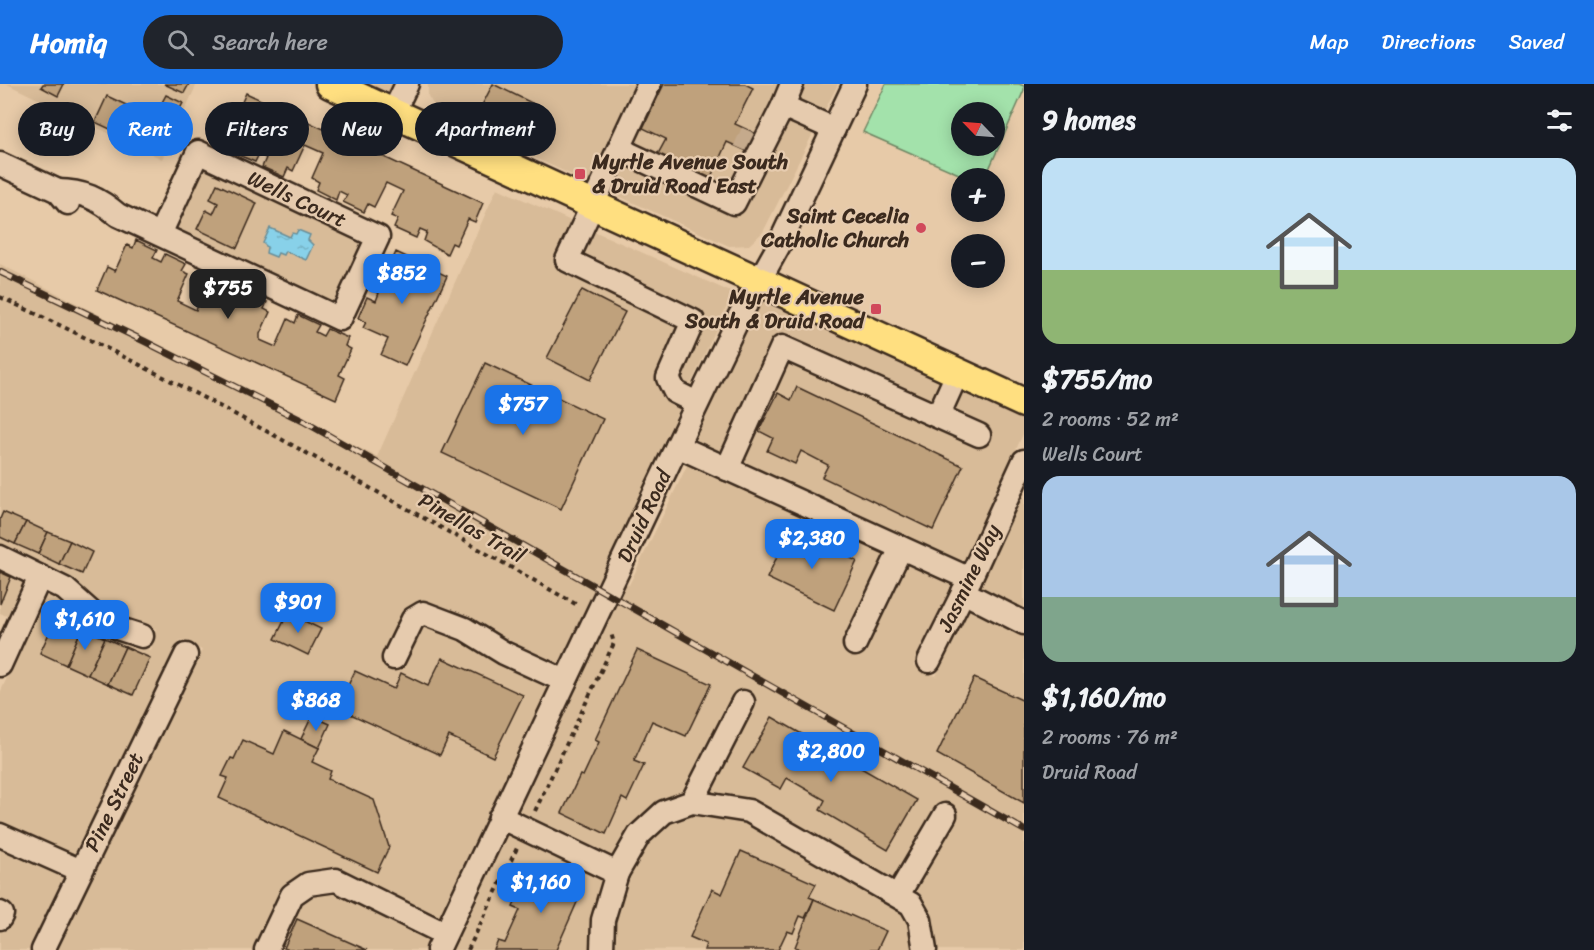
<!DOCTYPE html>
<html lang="en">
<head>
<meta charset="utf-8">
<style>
	body { margin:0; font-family:Sriracha,sans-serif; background:#20242c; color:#f1f3f6; height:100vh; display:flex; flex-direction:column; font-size:22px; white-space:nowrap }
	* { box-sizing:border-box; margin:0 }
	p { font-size:20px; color:#9ea1a6 }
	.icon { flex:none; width:33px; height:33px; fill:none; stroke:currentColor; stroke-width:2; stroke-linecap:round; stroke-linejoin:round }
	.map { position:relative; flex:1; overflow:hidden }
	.drawer { display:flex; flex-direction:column; background:#171b24; width:570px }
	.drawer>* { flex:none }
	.hud { position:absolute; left:18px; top:18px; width:570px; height:54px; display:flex; gap:12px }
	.needle { width:39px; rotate:295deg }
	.buttons { position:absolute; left:951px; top:18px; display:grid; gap:12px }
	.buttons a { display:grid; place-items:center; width:54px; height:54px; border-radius:50%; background:#171b24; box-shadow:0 3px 15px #0003; font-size:30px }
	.price { position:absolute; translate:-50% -51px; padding:0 14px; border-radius:12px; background:#1a73e8; color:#fff; font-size:20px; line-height:39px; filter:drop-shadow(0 2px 3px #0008) }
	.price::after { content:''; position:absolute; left:50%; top:36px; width:18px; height:14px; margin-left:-9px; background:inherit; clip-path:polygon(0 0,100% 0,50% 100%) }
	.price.active { background:#222; color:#fff }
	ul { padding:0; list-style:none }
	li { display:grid; align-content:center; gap:12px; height:318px; padding:0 18px }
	li span { display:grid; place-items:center; height:186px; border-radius:18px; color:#555 }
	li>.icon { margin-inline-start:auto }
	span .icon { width:108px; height:108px; fill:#fffc; stroke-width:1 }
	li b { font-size:26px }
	h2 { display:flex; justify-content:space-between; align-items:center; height:72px; padding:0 18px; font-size:26px }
	.pill { padding:0 21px; border-radius:27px; background:#171b24; box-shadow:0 3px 15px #0003; font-size:21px; line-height:54px }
	.pill.active { background:#1a73e8; color:#fff }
	header { display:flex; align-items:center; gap:36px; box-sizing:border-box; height:84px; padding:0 30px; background:#1a73e8; color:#fff }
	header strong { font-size:28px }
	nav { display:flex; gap:33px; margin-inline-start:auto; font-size:21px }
	.search { width:420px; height:54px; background:#20242c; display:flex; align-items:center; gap:15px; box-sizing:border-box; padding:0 21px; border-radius:33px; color:#9ea1a6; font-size:22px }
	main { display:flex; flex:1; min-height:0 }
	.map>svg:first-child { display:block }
	.built { fill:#d8bb98 }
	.green { fill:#a3e2ab; stroke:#6f8664; stroke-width:1.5; fill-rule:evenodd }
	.water { fill:url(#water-ripples); stroke:#698e98; stroke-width:1.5 }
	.building { fill:#bfa17c; stroke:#3b2a1e; stroke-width:1.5 }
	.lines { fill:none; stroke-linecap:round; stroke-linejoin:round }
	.minor-tunnel { stroke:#c5aa8c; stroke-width:22; stroke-dasharray:22 11; stroke-linecap:butt }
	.minor-casing { stroke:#3b2a1e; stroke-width:27 }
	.major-casing { stroke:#3b2a1e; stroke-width:33 }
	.path { stroke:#3b2a1e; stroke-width:4; stroke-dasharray:4.5 4.5; stroke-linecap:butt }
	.minor { stroke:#e6cbae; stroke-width:22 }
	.major { stroke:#ffdf80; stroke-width:28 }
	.rail-casing { stroke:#3b2a1e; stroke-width:7 }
	.rail { stroke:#e6cbae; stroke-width:4.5; stroke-dasharray:14; stroke-linecap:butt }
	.poi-dot { fill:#d1495b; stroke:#e6cbae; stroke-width:2 }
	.labels { text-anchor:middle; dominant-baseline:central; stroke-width:4.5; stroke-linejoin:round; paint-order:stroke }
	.poi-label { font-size:21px; font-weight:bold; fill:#3b2a1e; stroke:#e6cbae; text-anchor:end }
	.street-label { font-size:21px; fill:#3b2a1e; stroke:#e6cbae }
</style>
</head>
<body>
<header>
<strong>Homiq</strong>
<div class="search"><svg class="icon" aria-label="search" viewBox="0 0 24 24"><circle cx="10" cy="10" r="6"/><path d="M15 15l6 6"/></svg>Search here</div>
<nav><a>Map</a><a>Directions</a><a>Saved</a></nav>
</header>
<main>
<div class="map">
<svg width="1024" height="866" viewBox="0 0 1024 866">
	<defs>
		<pattern id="water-ripples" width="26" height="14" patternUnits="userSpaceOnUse" patternTransform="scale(1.5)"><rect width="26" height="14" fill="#88d1e9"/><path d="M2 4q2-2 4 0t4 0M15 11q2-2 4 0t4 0" fill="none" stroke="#76b4c7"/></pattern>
	</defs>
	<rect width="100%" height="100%" fill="#e7caa8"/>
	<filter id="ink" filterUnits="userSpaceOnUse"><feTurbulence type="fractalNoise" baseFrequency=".0167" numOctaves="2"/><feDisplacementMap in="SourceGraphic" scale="12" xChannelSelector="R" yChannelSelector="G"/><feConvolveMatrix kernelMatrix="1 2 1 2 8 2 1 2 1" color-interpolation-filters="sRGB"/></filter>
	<g filter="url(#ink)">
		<!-- built -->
		<g class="built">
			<path d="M7 0H197L162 75Z"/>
			<path d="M358 0H394L388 12Z"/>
			<path d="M428 0H838L763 148 749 161 729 162 444 33 435 23 428 12Z"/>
			<path d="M204 83 363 158 334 220 175 145Z"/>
			<path d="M497 104 733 209 603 489 425 866H57L202 566 180 556 75 772 0 739V609L47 507 59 514 117 555 151 566 156 545 124 535 101 521 70 495 0 461V180L377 373Z"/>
			<path d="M765 211 1024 331V348L959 490 914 581 936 592 1024 406V866H451L625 500 629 501 699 357 694 355Z"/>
			<path d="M0 485 25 497 9 533 0 529Z"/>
			<path d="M0 763 66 792 30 866H0Z"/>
		</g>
		<!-- green -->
		<path class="green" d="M886 0H1019L1024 2V6L985 94H968L863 48ZM962 28H994V62H962Z"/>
		<!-- water -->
		<path class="water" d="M270 144 290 153 292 149 296 150 298 146 310 151 308 156 313 161 306 176 285 167 283 171 278 169 276 173 266 169 267 163 263 159Z"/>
		<!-- building -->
		<g class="building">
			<path d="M43 0H64L58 12 41 3Z"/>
			<path d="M164 0H189L184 9Z"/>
			<path d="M493 0 540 23 525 53 478 29Z"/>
			<path d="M664 0H745L753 4 735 40 759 51 751 69 727 58 710 95 658 70 666 55 643 44Z"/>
			<path d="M246 9 483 119 475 138 468 135 456 161 452 159 447 170 424 157 427 148 420 145 416 154 394 144 398 135 391 132 403 107 386 99 374 123 368 120 364 128 343 118 347 111 339 107 336 116 316 106 319 98 312 94 323 69 305 61 293 87 288 84 284 93 262 83 266 74 259 70 255 78 234 69 238 60 232 57 244 32 237 29Z"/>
			<path d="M166 11 183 19 176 32 159 24Z"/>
			<path d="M107 12 171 42 159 68 95 38Z"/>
			<path d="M217 100 257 119 237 164 197 145 206 126 213 130 218 119 210 115Z"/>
			<path d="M136 156 157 166 153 174 161 178 165 170 186 180 182 187 189 190 177 217 196 226 208 200 214 202 217 195 236 203 232 212 243 217 247 209 267 218 264 225 270 228 260 250V256L276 263 288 235 295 239 298 231 319 241 315 248 323 252 327 245 348 254 345 262 351 265 339 291 345 294 336 315 97 206 107 183 115 187 127 161 133 164Z"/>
			<path d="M396 168 447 192 405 282 381 271 388 255 363 244 366 238 358 234 367 213 376 217 379 209 371 206 381 185 387 188Z"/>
			<path d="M582 206 625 228 590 296 547 274Z"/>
			<path d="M485 279 603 335 561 425 442 369Z"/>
			<path d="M797 303 963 382 933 446 822 393 828 381 801 367 795 380 767 367 773 354 759 347 778 309 791 316Z"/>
			<path d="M3 428 26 438 15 460 0 453V435Z"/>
			<path d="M26 438 48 448 38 470 15 460Z"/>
			<path d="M790 445 857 477 834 526 767 494Z"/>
			<path d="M48 448 70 457 59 480 38 470Z"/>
			<path d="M70 457 92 468 82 490 59 480Z"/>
			<path d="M0 488 11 493 0 520Z"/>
			<path d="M288 529 321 545 308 571 275 555Z"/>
			<path d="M57 532 82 544 66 581 40 569Z"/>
			<path d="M82 544 105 554 88 591 66 581Z"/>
			<path d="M105 554 125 563 108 600 88 591Z"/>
			<path d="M125 563 150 574 133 611 108 600Z"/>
			<path d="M637 566 711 600 686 652 652 637 634 677 644 681 627 717 622 714 606 750 562 729 580 691 583 692 599 658 595 656Z"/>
			<path d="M442 574 523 611 493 673 449 652 440 671 337 624 355 587 394 605 401 589 428 602Z"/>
			<path d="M974 594 1024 617V719L937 670Z"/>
			<path d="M312 632 330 640 319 664 301 655Z"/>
			<path d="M772 633 917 716 888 766 820 726 825 716 787 694 781 705 743 684Z"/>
			<path d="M284 647 319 664 312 678 331 687 328 695 374 716 389 763 377 788 219 714 228 694 222 692 231 674 234 675 243 656 274 670Z"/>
			<path d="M741 767 816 800 809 813 814 815 805 834 800 832 793 849 787 847 778 866H704L706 860 690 853 712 805 722 810Z"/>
			<path d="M530 785 582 807 556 866H494L498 857 505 859 520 826 513 823Z"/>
			<path d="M814 815 886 847 877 866H802L795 863Z"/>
			<path d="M297 835 367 866H289L284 864Z"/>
		</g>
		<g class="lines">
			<!-- minor-tunnel -->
			<path class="minor-tunnel" d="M744 66 752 48"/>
			<defs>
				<g id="minor">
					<path d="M649 0 567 176 693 237 668 294 675 308 697 319"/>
					<path d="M783 22 834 45"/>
					<path d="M393 29 407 0"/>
					<path d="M619 65 734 119 783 22 792 0"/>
					<path d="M0 80 58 107 68 119"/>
					<path d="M58 107C83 107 99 115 118 131L340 235 378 153 198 68 160 150"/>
					<path d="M938 332 957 290"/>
					<path d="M677 362 970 495"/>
					<path d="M727 385 782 263 979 351"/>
					<path d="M0 473 65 505 93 530 120 545 142 552"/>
					<path d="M963 508 1024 539"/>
					<path d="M855 560 901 464"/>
					<path d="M394 574 413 535 423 529 465 545 504 569 565 597"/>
					<path d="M929 577 970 495 1024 377"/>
					<path d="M0 581 40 493"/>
					<path d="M692 718 743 618"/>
					<path d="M500 733 617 789 639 751 664 728 692 718 749 727 911 820 920 836 925 866"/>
					<path d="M0 751 81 787"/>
					<path d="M898 811 945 731"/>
					<path d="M0 829 2 830 0 834"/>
					<path d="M43 866 186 571"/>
					<path d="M266 866 292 811 308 800 336 796 445 850"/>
					<path d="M438 866 677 362 739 233 778 163 855 0"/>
					<path d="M602 866 603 836 617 789"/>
				</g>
				<path id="major" d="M330 0 1024 319"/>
			</defs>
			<!-- minor casing -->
			<use href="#minor" class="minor-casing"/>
			<!-- major casing -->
			<use href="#major" class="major-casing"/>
			<!-- path -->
			<g class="path">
				<path d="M0 213C199 305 389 414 579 522"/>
				<path d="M535 727 614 559 611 549"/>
				<path d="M468 866 517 764"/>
			</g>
			<!-- minor -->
			<use href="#minor" class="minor"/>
			<!-- major -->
			<use href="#major" class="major"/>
			<defs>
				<path id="rail" d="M0 188 144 257 303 337 1024 746"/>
			</defs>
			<!-- rail casing -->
			<use href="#rail" class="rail-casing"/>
			<!-- rail -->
			<use href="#rail" class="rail"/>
		</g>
	</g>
	<!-- markers -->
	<g class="poi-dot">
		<rect x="574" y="84" width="12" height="12" rx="3"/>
		<circle cx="921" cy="144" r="6"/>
		<rect x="870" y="219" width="12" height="12" rx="3"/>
	</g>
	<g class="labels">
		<!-- poi labels -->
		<g class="poi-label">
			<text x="592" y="78" text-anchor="start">Myrtle Avenue South<tspan x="592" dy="24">&amp; Druid Road East</tspan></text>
			<text x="909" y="132">Saint Cecelia<tspan x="909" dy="24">Catholic Church</tspan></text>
			<text x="864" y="213">Myrtle Avenue<tspan x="864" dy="24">South &amp; Druid Road</tspan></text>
		</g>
		<!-- street labels -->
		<g class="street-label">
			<text transform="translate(297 115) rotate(25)">Wells Court</text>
			<text transform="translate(644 432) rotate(-65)">Druid Road</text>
			<text transform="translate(472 444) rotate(30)">Pinellas Trail</text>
			<text transform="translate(969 494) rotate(-64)">Jasmine Way</text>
			<text transform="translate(114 718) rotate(-64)">Pine Street</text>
		</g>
	</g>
</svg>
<div class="buttons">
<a><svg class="needle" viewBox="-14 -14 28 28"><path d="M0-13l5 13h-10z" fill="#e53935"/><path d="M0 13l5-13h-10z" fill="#9ea1a6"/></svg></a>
<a>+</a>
<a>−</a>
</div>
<b class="price" style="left:402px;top:221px">$852</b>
<b class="price active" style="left:228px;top:236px">$755</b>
<b class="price" style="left:523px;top:352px">$757</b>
<b class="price" style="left:812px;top:486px">$2,380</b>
<b class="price" style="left:298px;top:550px">$901</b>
<b class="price" style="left:85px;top:567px">$1,610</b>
<b class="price" style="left:316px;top:648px">$868</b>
<b class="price" style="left:831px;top:699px">$2,800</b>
<b class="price" style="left:541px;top:830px">$1,160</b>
<div class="hud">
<a class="pill">Buy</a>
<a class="pill active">Rent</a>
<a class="pill">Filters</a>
<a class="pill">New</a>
<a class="pill">Apartment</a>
</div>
</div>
<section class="drawer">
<h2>9 homes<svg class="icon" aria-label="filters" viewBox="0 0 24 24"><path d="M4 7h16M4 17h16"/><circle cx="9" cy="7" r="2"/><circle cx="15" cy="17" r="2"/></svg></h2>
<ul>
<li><span style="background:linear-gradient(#bfe0f5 60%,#8fb573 0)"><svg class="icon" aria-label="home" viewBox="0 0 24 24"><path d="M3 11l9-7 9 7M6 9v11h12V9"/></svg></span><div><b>$755/mo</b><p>2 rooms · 52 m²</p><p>Wells Court</p></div></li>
<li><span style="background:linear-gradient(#a9c7e8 65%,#7fa58c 0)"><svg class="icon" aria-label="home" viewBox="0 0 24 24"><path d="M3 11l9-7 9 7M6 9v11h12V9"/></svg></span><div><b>$1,160/mo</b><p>2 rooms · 76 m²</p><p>Druid Road</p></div></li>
</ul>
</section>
</main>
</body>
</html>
